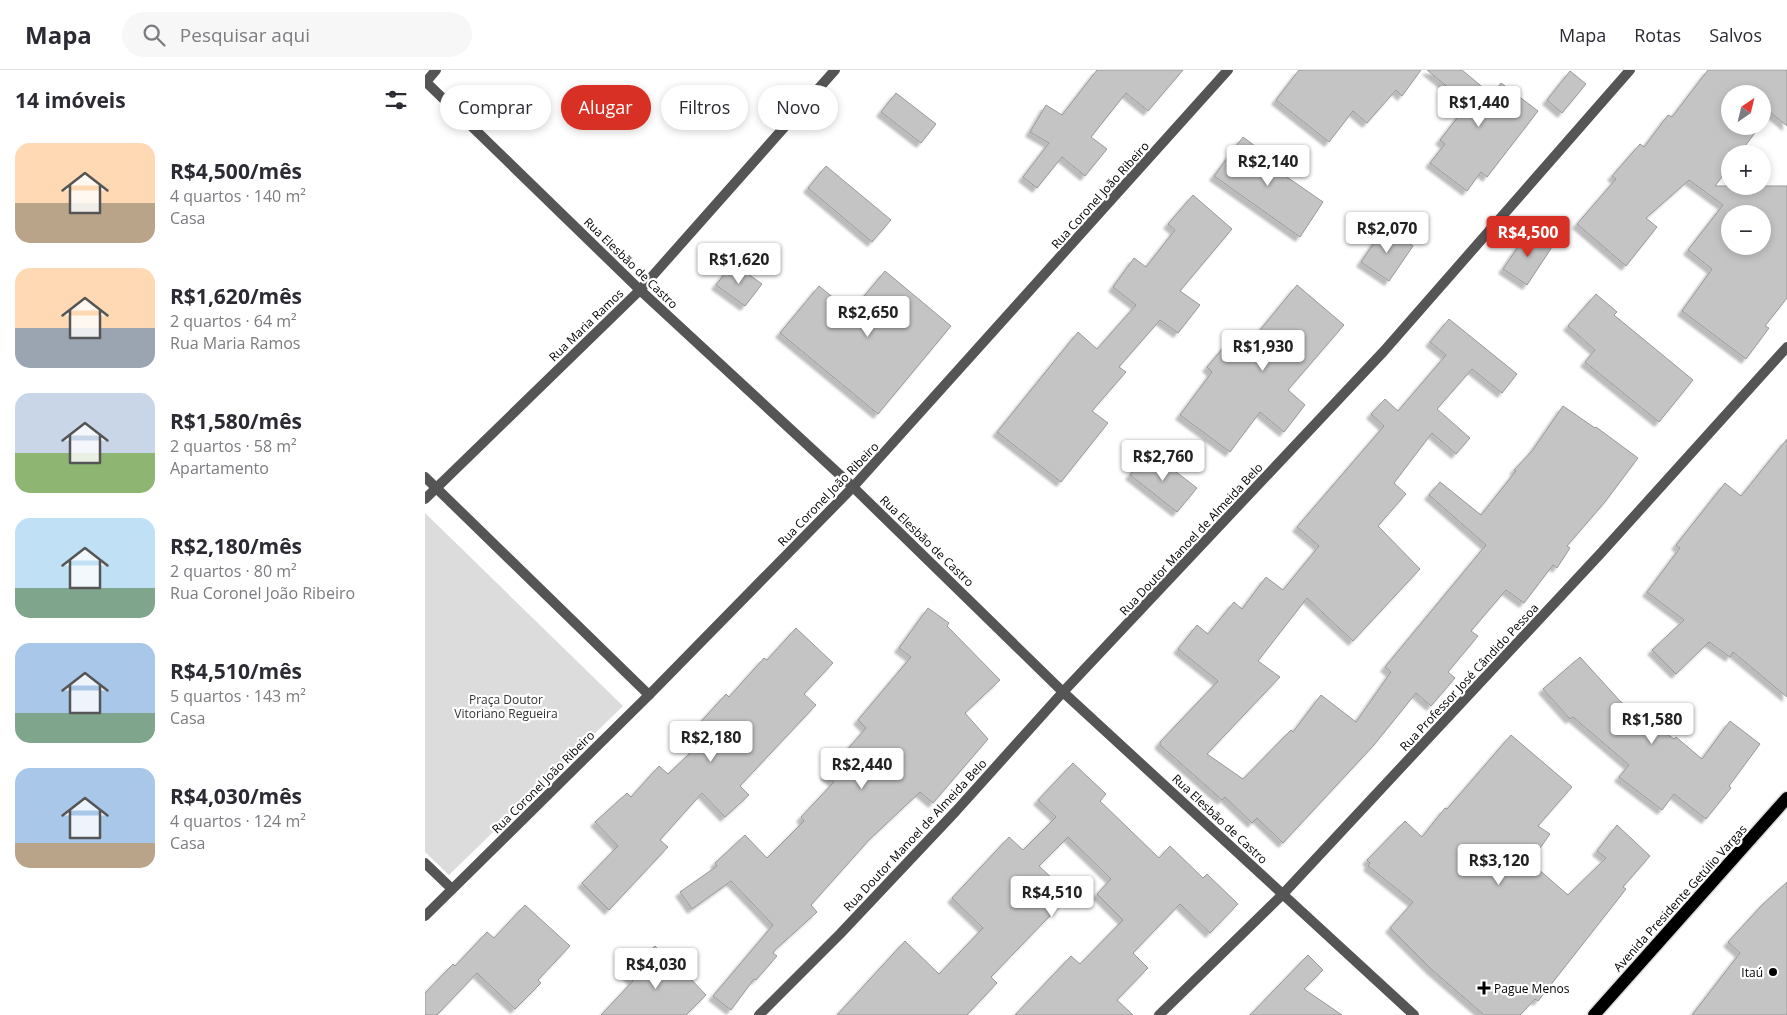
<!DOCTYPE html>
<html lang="pt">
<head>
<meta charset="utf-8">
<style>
	body { margin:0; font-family:"Open Sans",sans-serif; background:#f7f7f7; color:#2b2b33; height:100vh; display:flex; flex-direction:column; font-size:19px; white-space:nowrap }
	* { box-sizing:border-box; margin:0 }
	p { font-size:16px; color:#7c7c81 }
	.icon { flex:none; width:28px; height:28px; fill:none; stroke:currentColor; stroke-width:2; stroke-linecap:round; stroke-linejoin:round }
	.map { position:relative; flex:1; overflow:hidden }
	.sheet { display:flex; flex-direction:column; background:#fff; width:425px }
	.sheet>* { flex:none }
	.top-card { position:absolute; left:15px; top:15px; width:475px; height:45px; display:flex; gap:10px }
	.needle { width:32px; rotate:35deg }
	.buttons { position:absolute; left:1296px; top:15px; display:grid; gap:10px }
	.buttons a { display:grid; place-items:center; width:50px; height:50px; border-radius:50%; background:#fff; box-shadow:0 2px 8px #0003; font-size:25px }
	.price { position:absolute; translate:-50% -42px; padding:0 11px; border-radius:5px; background:#fff; color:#222; font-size:16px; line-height:32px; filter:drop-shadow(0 1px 2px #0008) }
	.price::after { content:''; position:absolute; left:50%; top:30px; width:15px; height:11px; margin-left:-8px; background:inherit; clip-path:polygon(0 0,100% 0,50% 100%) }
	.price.selected { background:#d93025; color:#fff }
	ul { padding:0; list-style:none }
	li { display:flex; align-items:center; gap:15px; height:125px; padding:0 15px }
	li span { display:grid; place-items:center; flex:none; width:140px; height:100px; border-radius:15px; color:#555 }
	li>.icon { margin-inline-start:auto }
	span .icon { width:60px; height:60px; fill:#fffc; stroke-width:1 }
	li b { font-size:21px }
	h2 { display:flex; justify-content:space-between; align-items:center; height:60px; padding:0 15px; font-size:21px }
	.tag { padding:0 18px; border-radius:22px; background:#fff; box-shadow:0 2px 8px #0003; font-size:18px; line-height:45px }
	.tag.selected { background:#d93025; color:#fff }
	header { display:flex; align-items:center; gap:30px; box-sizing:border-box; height:70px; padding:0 25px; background:#fff; border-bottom:1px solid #e1e1e2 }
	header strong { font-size:24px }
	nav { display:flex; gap:28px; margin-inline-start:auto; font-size:18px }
	.search { width:350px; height:45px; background:#f7f7f7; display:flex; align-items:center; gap:12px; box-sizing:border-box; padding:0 18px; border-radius:28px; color:#7c7c81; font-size:19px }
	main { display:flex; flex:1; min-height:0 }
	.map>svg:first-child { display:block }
	.green { fill:#dcdcdc }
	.building { fill:#c4c4c4; stroke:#999; fill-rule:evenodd; filter:url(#shadow) }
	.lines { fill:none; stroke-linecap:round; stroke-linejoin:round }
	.primary-casing { stroke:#dbdbdb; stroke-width:15 }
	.minor { stroke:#555; stroke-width:10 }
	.primary { stroke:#000; stroke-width:12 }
	.poi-dot { fill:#000; stroke:#fff; stroke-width:2 }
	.labels { text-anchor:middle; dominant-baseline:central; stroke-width:4.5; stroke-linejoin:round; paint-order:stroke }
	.street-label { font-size:12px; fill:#000; stroke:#fff }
	.park-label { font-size:12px; fill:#333; stroke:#fff }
	.poi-label { font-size:12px; fill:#000; stroke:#fff; text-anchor:end }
</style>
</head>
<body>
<header>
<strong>Mapa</strong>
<div class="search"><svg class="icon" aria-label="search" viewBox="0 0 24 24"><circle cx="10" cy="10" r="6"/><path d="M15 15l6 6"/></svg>Pesquisar aqui</div>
<nav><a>Mapa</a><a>Rotas</a><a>Salvos</a></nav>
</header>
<main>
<section class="sheet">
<h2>14 imóveis<svg class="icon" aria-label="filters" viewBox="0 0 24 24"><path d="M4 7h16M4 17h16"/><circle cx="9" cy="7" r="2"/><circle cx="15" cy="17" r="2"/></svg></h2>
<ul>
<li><span style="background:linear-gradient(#ffd9b3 60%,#b9a48a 0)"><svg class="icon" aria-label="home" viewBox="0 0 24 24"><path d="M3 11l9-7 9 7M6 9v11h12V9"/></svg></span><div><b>R$4,500/mês</b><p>4 quartos · 140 m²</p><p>Casa</p></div></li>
<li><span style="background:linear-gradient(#ffd9b3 60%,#9aa5b1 0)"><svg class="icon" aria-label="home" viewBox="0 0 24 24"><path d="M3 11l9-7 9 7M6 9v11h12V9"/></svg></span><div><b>R$1,620/mês</b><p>2 quartos · 64 m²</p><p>Rua Maria Ramos</p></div></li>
<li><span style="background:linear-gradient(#c9d6e8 60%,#8fb573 0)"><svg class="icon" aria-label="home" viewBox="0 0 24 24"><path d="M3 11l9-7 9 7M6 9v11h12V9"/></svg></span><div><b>R$1,580/mês</b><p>2 quartos · 58 m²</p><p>Apartamento</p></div></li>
<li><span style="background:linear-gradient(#bfe0f5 70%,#7fa58c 0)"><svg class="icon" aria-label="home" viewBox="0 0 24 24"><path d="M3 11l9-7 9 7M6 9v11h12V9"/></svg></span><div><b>R$2,180/mês</b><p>2 quartos · 80 m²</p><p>Rua Coronel João Ribeiro</p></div></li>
<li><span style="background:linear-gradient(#a9c7e8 70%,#7fa58c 0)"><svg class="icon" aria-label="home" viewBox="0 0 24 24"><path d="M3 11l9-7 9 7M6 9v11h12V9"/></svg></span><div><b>R$4,510/mês</b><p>5 quartos · 143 m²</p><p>Casa</p></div></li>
<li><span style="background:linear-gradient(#a9c7e8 75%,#b9a48a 0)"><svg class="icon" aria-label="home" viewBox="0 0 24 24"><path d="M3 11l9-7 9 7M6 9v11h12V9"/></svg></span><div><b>R$4,030/mês</b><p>4 quartos · 124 m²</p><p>Casa</p></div></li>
</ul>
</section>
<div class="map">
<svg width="1362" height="945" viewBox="0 0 1362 945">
	<defs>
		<filter id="shadow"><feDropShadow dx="-4.5" dy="4.5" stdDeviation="1" flood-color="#0004"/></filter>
	</defs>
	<rect width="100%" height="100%" fill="#fff"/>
	<!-- green -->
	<path class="green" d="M0 443 198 636 24 805 0 782Z"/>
	<!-- building -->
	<g class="building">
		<path d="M672 0H758L723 41 701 23 666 67 682 79 660 106 637 87 612 118 598 107 624 73 605 62 621 35 637 45Z"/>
		<path d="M874 0H996L977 26 971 20 942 53 928 41 904 72 851 30Z"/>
		<path d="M1002 0H1037L1067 25 1076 13 1113 41 1062 107 1056 102 1042 121 1005 93 1020 74 1015 70 1043 34Z"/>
		<path d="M1283 0H1362V56L1345 42 1338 53V24H1305V56H1335L1314 84H1305V96L1290 116H1362V228L1340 256 1344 258 1321 289 1257 241 1287 199 1263 180 1298 135 1264 110 1221 148 1232 157 1201 196 1152 154 1191 109 1187 106 1215 74 1219 77 1243 45 1247 47ZM1305 144H1338V176H1305Z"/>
		<path d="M1145 1 1161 14 1137 43 1122 30Z"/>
		<path d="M471 23 511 54 496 73 456 42Z"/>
		<path d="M818 67 850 91 846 96 898 132 875 167 789 106Z"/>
		<path d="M401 96 466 150 447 172 383 118Z"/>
		<path d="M768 125 807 159 755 221 775 235 753 263 735 250 694 297 701 302 667 341 683 353 636 412 572 362 653 262 672 279 711 235 688 217 709 188 721 197 750 160 743 154Z"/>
		<path d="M960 157 988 176 964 211 936 192Z"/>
		<path d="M1104 161 1127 177 1102 215 1078 199Z"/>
		<path d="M308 193 337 214 320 236 291 215Z"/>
		<path d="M460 201 526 256 453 344 355 263 394 216 426 242Z"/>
		<path d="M872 215 919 255 863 320 880 335 859 362 835 342 805 382 755 345 787 302 782 297 804 271 817 282Z"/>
		<path d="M1171 224 1192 242 1189 245 1268 310 1234 352 1160 292 1170 280 1143 256Z"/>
		<path d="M1024 249 1092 304 1077 323 1047 299 1012 339 1045 368 1031 384 1007 363 969 413 981 424 953 456 995 499 928 571 882 528 833 591 855 607 782 684 818 709 866 660 868 662 896 625 931 652 966 602 960 597 1061 475 1004 425 1015 412 1056 445 1091 401 1089 400 1107 381 1138 336 1170 358 1171 357 1213 388 1180 432 1142 476 1145 478 1132 498 1128 495 1099 533 1081 520 1046 561 1053 566 1023 602 1030 608 1006 636 991 623 949 675 858 773 832 748 827 753 800 727 797 730 735 675V672L793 611 753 579 772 555 783 564 809 532 817 539 841 507 858 520 894 476 872 457 959 356 946 344 960 329 973 341 1021 285 1005 272Z"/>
		<path d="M1362 369V627L1308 582 1305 587 1284 572 1251 604 1227 580 1259 550 1222 522 1255 478 1251 475 1300 413 1316 426Z"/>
		<path d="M724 381 772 418 752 442 705 405Z"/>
		<path d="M503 538 524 553 522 556 575 610 540 643 563 669 508 733 495 722 445 769 386 835 392 842 350 880 348 883 352 886 331 910 329 909 306 940 288 926 348 855 306 811 267 839 255 822 292 796 290 793 320 765 342 788 379 751 376 747 409 712 400 705 441 658 433 650 486 587 474 578Z"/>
		<path d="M371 558 408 593 379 624 391 635 315 716 324 725 300 747 277 723 235 770 243 777 184 840 157 813 193 776 170 752 202 723 206 727 234 696 243 704 283 666 272 656 301 624 304 627 339 588 342 590Z"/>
		<path d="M1155 587 1195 631 1224 656 1226 653 1249 669 1251 667 1277 689 1305 651 1335 674 1304 716 1306 718 1281 749 1249 724 1237 740 1194 707 1204 695 1148 647 1145 649 1118 619Z"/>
		<path d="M1086 665 1147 717 1113 756 1125 764 1105 792 1143 825 1181 788 1172 781 1192 755 1225 786 1198 817 1201 819 1113 931 1110 929 1095 945H1059L1006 899 965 858 988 832 943 796 945 793 942 790 980 751 997 767 1020 738 1022 739Z"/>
		<path d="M648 693 681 724 675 731 734 788 745 776 778 808 782 804 813 834 785 863 755 834 708 883 723 898 692 930 708 945H590L646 886 655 894 698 850 672 824 686 809 643 767 614 796 645 825 566 907 572 913 542 945H412L480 871 514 904 558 858 527 828 584 767 598 780 631 747 613 730Z"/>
		<path d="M1362 812V945H1267L1315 883 1303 872 1337 835Z"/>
		<path d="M100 835 145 876 113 910 116 913 90 939 52 903 12 945H0V923L28 894 30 896 62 862 69 868Z"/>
		<path d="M230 876 259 907 262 905 281 925 261 945H176L208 911 201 903Z"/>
		<path d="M883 885 898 900 879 919 917 945H825Z"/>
	</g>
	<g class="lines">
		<defs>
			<path id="primary" d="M1169 945 1362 728"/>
		</defs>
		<!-- primary casing -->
		<use href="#primary" class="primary-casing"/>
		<!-- minor -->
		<g class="minor">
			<path d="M0 11 215 220 428 417 638 622 989 945"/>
			<path d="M0 13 11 0"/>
			<path d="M0 407 224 625"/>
			<path d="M0 429 215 220 410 0"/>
			<path d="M0 793 27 819"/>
			<path d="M0 846 224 625 428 417 803 0"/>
			<path d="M334 945 415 864 531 741 638 622 959 281 1205 0"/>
			<path d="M734 945 858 824 1176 483 1362 277"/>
		</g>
		<!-- primary -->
		<use href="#primary" class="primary"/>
	</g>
	<!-- markers -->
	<g class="poi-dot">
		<circle cx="1348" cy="902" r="5"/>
		<path d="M1056.5 910.5h5v5h5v5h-5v5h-5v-5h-5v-5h5z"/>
	</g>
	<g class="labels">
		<!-- street labels -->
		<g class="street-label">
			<text transform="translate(675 125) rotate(-48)">Rua Coronel João Ribeiro</text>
			<text transform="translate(206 193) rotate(44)">Rua Elesbão de Castro</text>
			<text transform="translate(161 255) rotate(-44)">Rua Maria Ramos</text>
			<text transform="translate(403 424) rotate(-46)">Rua Coronel João Ribeiro</text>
			<text transform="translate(766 469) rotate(-47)">Rua Doutor Manoel de Almeida Belo</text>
			<text transform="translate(502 471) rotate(44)">Rua Elesbão de Castro</text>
			<text transform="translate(1044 607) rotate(-47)">Rua Professor José Cândido Pessoa</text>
			<text transform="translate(118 712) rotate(-45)">Rua Coronel João Ribeiro</text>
			<text transform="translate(795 749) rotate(43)">Rua Elesbão de Castro</text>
			<text transform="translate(490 765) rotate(-47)">Rua Doutor Manoel de Almeida Belo</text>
			<text transform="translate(1255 828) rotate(-48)">Avenida Presidente Getúlio Vargas</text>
		</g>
		<!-- park labels -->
		<g class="park-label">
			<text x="81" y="629">Praça Doutor<tspan x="81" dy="14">Vitoriano Regueira</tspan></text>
		</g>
		<!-- poi labels -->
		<g class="poi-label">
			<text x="1338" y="902">Itaú</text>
			<text x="1069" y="918" text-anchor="start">Pague Menos</text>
		</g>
	</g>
</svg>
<div class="buttons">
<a><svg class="needle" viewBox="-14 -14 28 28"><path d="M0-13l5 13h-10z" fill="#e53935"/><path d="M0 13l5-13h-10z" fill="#7c7c81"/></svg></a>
<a>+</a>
<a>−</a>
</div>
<b class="price" style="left:1054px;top:58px">R$1,440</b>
<b class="price" style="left:843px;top:117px">R$2,140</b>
<b class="price" style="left:962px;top:184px">R$2,070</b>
<b class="price selected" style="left:1103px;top:188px">R$4,500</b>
<b class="price" style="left:314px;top:215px">R$1,620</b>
<b class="price" style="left:443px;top:268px">R$2,650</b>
<b class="price" style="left:838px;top:302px">R$1,930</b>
<b class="price" style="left:738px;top:412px">R$2,760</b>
<b class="price" style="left:1227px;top:675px">R$1,580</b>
<b class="price" style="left:286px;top:693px">R$2,180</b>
<b class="price" style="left:437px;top:720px">R$2,440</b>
<b class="price" style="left:1074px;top:816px">R$3,120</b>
<b class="price" style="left:627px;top:848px">R$4,510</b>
<b class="price" style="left:231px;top:920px">R$4,030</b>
<div class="top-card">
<a class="tag">Comprar</a>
<a class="tag selected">Alugar</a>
<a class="tag">Filtros</a>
<a class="tag">Novo</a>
</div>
</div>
</main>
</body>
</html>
